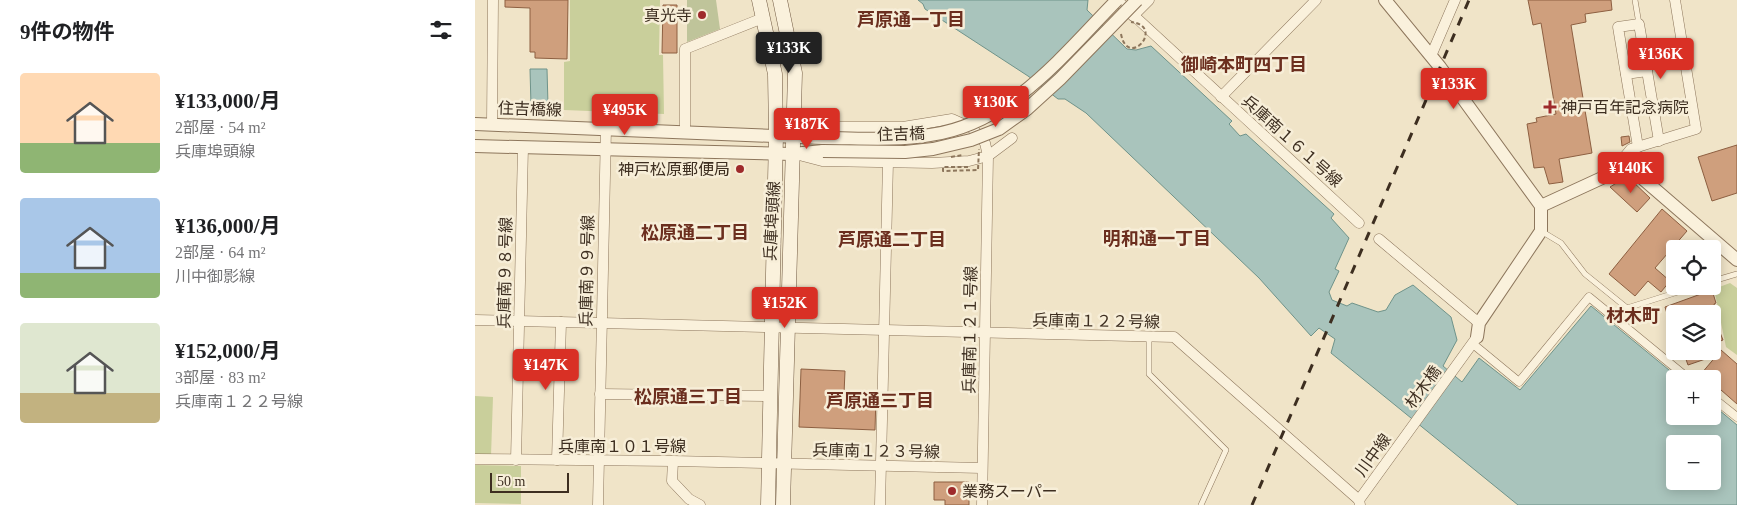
<!DOCTYPE html>
<html lang="ja">
<head>
<meta charset="utf-8">
<style>
	body { margin:0; font-family:"Times New Roman","Noto Sans JP",serif; background:#f2f2f2; color:#202124; height:100vh; display:flex; flex-direction:column; font-size:19px; white-space:nowrap }
	* { box-sizing:border-box; margin:0 }
	p { font-size:16px; color:#757577 }
	.icon { flex:none; width:28px; height:28px; fill:none; stroke:currentColor; stroke-width:2; stroke-linecap:round; stroke-linejoin:round }
	.map { position:relative; flex:1; overflow:hidden }
	.sheet { display:flex; flex-direction:column; background:#fff; width:475px }
	.sheet>* { flex:none }
	.fabs { position:absolute; left:1191px; top:240px; display:grid; gap:10px }
	.fabs a { display:grid; place-items:center; width:55px; height:55px; border-radius:5px; background:#fff; box-shadow:0 2px 12px #0003; font-size:25px }
	.scale { position:absolute; left:15px; bottom:12px; width:79px; box-sizing:border-box; padding-left:5px; border:2px solid #3d2e20; border-top:0; font-size:14px; line-height:18px; white-space:nowrap; color:#3d2e20; -webkit-text-stroke:4px #f7eed8; paint-order:stroke }
	.price { position:absolute; translate:-50% -42px; padding:0 11px; border-radius:5px; background:#d93025; color:#fff; font-size:16px; line-height:32px; filter:drop-shadow(0 1px 2px #0008) }
	.price::after { content:''; position:absolute; left:50%; top:30px; width:15px; height:11px; margin-left:-8px; background:inherit; clip-path:polygon(0 0,100% 0,50% 100%) }
	.price.on { background:#222; color:#fff }
	ul { padding:0; list-style:none }
	li { display:flex; align-items:center; gap:15px; height:125px; padding:0 20px }
	li span { display:grid; place-items:center; flex:none; width:140px; height:100px; border-radius:5px; color:#555 }
	li>.icon { margin-inline-start:auto }
	span .icon { width:60px; height:60px; fill:#fffc; stroke-width:1 }
	li b { font-size:21px }
	h2 { display:flex; justify-content:space-between; align-items:center; height:60px; padding:0 20px; font-size:21px }
	main { display:flex; flex:1; min-height:0 }
	.map>svg:first-child { display:block }
	.green { fill:#c9cf9b }
	.cemetery { fill:#bfc49a }
	.water { fill:#a9c4bc; stroke:#6f938a; fill-rule:evenodd }
	.building { fill:#cf9f7d; stroke:#8d5f41 }
	.lines { fill:none; stroke-linecap:round; stroke-linejoin:round }
	.service-casing { stroke:#8d765c; stroke-width:6 }
	.pedestrian-casing { stroke:#8d765c; stroke-width:9 }
	.minor-casing { stroke:#8d765c; stroke-width:11 }
	.tertiary-casing { stroke:#8d765c; stroke-width:14 }
	.secondary-casing { stroke:#6f573f; stroke-width:15 }
	.service { stroke:#faf1dc; stroke-width:5 }
	.pedestrian { stroke:#faf1dc; stroke-width:8 }
	.minor { stroke:#faf1dc; stroke-width:10 }
	.tertiary { stroke:#faf1dc; stroke-width:12 }
	.secondary { stroke:#faf1dc; stroke-width:14 }
	.rail { stroke:#3d2e20; stroke-width:3; stroke-dasharray:9 9; stroke-linecap:butt }
	.tertiary-bridge-casing { stroke:#8d765c; stroke-width:14; stroke-linecap:butt }
	.path-bridge { stroke:#8d765c; stroke-width:2; stroke-dasharray:4 2.5; stroke-linecap:butt }
	.tertiary-bridge { stroke:#faf1dc; stroke-width:12 }
	.poi-dot { fill:#9e2a2b; stroke:#f7eed8; stroke-width:2 }
	.labels { text-anchor:middle; dominant-baseline:central; stroke-width:5; stroke-linejoin:round; paint-order:stroke }
	.poi-label { font-size:16px; fill:#3d2e20; stroke:#f7eed8; text-anchor:end }
	.street-label { font-size:16px; fill:#3d2e20; stroke:#f7eed8 }
	.neighbourhood-label { font-size:18px; font-weight:bold; fill:#6b2e1e; stroke:#f7eed8 }
</style>
</head>
<body>
<main>
<section class="sheet">
<h2>9件の物件<svg class="icon" aria-label="filters" viewBox="0 0 24 24"><path d="M4 7h16M4 17h16"/><circle cx="9" cy="7" r="2"/><circle cx="15" cy="17" r="2"/></svg></h2>
<ul>
<li><span style="background:linear-gradient(#ffd9b3 70%,#8fb573 0)"><svg class="icon" aria-label="home" viewBox="0 0 24 24"><path d="M3 11l9-7 9 7M6 9v11h12V9"/></svg></span><div><b>¥133,000/月</b><p>2部屋 · 54 m²</p><p>兵庫埠頭線</p></div></li>
<li><span style="background:linear-gradient(#a9c7e8 75%,#8fb573 0)"><svg class="icon" aria-label="home" viewBox="0 0 24 24"><path d="M3 11l9-7 9 7M6 9v11h12V9"/></svg></span><div><b>¥136,000/月</b><p>2部屋 · 64 m²</p><p>川中御影線</p></div></li>
<li><span style="background:linear-gradient(#dfe7d0 70%,#c2b280 0)"><svg class="icon" aria-label="home" viewBox="0 0 24 24"><path d="M3 11l9-7 9 7M6 9v11h12V9"/></svg></span><div><b>¥152,000/月</b><p>3部屋 · 83 m²</p><p>兵庫南１２２号線</p></div></li>
</ul>
</section>
<div class="map">
<svg width="1262" height="505" viewBox="0 0 1262 505">
	<rect width="100%" height="100%" fill="#f0e4c8"/>
	<!-- green -->
	<g class="green">
		<path d="M95 0H185L184 55H188L189 114 89 110V62L95 61Z"/>
		<path d="M1255 283 1262 288V355L1251 347 1239 289Z"/>
		<path d="M0 396 18 397 16 456 0 455Z"/>
		<path d="M0 465 46 466V504L0 503Z"/>
	</g>
	<!-- cemetery -->
	<path class="cemetery" d="M212 0H241L245 29 212 42Z"/>
	<!-- water -->
	<g class="water">
		<path d="M443 0H613L612 10 652 49 661 50 676 46 757 121 754 124 765 136 771 134 859 214 856 218 874 238 860 269 864 271 854 292 857 300 872 306 877 303 903 312 911 310 920 295 938 285 976 317 982 340 968 366 987 382 1004 358 1045 390 1116 306 1205 379H1200V416H1238V405L1262 425V505H1043L856 353 860 339 844 328 836 336 784 278 611 113 590 99H583L553 76 450 9 448 4ZM1200 444H1238V481H1200Z"/>
		<path d="M55 69H72L73 105 56 106Z"/>
	</g>
	<!-- building -->
	<g class="building">
		<path d="M30 0H93L92 59 60 58V52H55V8L30 7Z"/>
		<path d="M1053 0H1136L1137 10 1110 14 1111 22 1096 25 1117 153 1084 159 1088 182 1074 184 1069 167 1059 168 1052 124 1062 122 1061 118 1081 114 1066 23 1058 25Z"/>
		<path d="M188 5H202V53H187Z"/>
		<path d="M1154 136 1155 142 1147 146 1146 137Z"/>
		<path d="M1262 145V193L1237 201 1223 157Z"/>
		<path d="M1154 178 1175 198 1162 212 1135 187 1148 179 1151 181Z"/>
		<path d="M1187 209 1212 231 1180 268 1195 281 1186 292 1173 281 1160 296 1134 274Z"/>
		<path d="M1237 290 1241 303 1239 304 1241 310 1237 311 1238 314H1200L1199 337 1190 307Z"/>
		<path d="M1238 315 1248 340 1238 344Z"/>
		<path d="M1246 350 1262 364V404L1238 383V379H1232L1226 374 1242 355 1213 365 1208 351Z"/>
		<path d="M326 369 370 371 369 394 401 395 400 430 324 427Z"/>
		<path d="M459 482H494V505H470V500H459Z"/>
	</g>
	<g class="lines">
		<defs>
			<g id="service">
				<path d="M1160 0 1164 24"/>
				<path d="M1066 231 1086 243 1110 274 1152 308 1222 286"/>
				<path d="M1238 281 1262 274"/>
				<path d="M674 337V374L751 450 726 505"/>
			</g>
			<g id="pedestrian">
				<path d="M998 344 1044 382 1114 297 1214 379"/>
				<path d="M1238 398 1262 417"/>
			</g>
			<g id="minor">
				<path d="M642 0 884 223"/>
				<path d="M658 16 674 0"/>
				<path d="M956 56 980 0"/>
				<path d="M1151 74 1172 71"/>
				<path d="M746 97 841 0"/>
				<path d="M17 124 18 0"/>
				<path d="M210 131V49L288 18"/>
				<path d="M321 135 348 127H428L477 119 497 128 510 143 513 156 507 505"/>
				<path d="M1163 147 1143 27 1164 24 1184 141"/>
				<path d="M324 155 347 161 457 163 494 161 513 156 537 138"/>
				<path d="M1153 166 1151 155 1156 149 1221 129 1200 0"/>
				<path d="M904 239 1004 323"/>
				<path d="M0 320 699 337 884 500"/>
				<path d="M125 394 294 396"/>
				<path d="M0 459 198 461 507 468"/>
				<path d="M41 460 48 147"/>
				<path d="M82 460 86 322"/>
				<path d="M198 461 197 481 214 499 225 505"/>
				<path d="M123 505 131 128"/>
				<path d="M405 505 413 162"/>
				<path d="M885 505 884 500 1002 337"/>
			</g>
			<g id="tertiary">
				<path d="M910 0 965 67 1066 206"/>
				<path d="M0 124 348 138"/>
				<path d="M0 146 318 154 348 151"/>
				<path d="M1066 206 1153 166 1262 260"/>
				<path d="M1002 337 1004 323 1066 231V206"/>
			</g>
			<g id="secondary">
				<path d="M284 0 300 74 301 135 293 505"/>
				<path d="M305 0 320 73 308 505"/>
			</g>
		</defs>
		<!-- service casing -->
		<use href="#service" class="service-casing"/>
		<!-- pedestrian casing -->
		<use href="#pedestrian" class="pedestrian-casing"/>
		<!-- minor casing -->
		<use href="#minor" class="minor-casing"/>
		<!-- tertiary casing -->
		<use href="#tertiary" class="tertiary-casing"/>
		<!-- secondary casing -->
		<use href="#secondary" class="secondary-casing"/>
		<!-- service -->
		<use href="#service" class="service"/>
		<!-- pedestrian -->
		<use href="#pedestrian" class="pedestrian"/>
		<!-- minor -->
		<use href="#minor" class="minor"/>
		<!-- tertiary -->
		<use href="#tertiary" class="tertiary"/>
		<!-- secondary -->
		<use href="#secondary" class="secondary"/>
		<!-- rail -->
		<path class="rail" d="M777 505 994 0"/>
		<defs>
			<g id="tertiary-bridge">
				<path d="M348 138C384 138 420 141 455 135 535 124 588 55 642 0"/>
				<path d="M348 151 430 152 458 149 496 140 524 129 552 109 585 79 662 0"/>
			</g>
		</defs>
		<!-- tertiary-bridge casing -->
		<use href="#tertiary-bridge" class="tertiary-bridge-casing"/>
		<!-- path-bridge -->
		<g class="path-bridge">
			<path d="M646 34C653 70 691 26 656 22"/>
			<path d="M476 157 488 155"/>
			<path d="M493 167H468V171L503 170 504 149"/>
		</g>
		<!-- tertiary-bridge -->
		<use href="#tertiary-bridge" class="tertiary-bridge"/>
	</g>
	<!-- markers -->
	<g class="poi-dot">
		<circle cx="227" cy="15" r="5"/>
		<path d="M1072.5 99.5h5v5h5v5h-5v5h-5v-5h-5v-5h5z"/>
		<circle cx="265" cy="169" r="5"/>
		<circle cx="477" cy="491" r="5"/>
	</g>
	<g class="labels">
		<!-- poi labels -->
		<g class="poi-label">
			<text x="217" y="15">真光寺</text>
			<text x="1086" y="107" text-anchor="start">神戸百年記念病院</text>
			<text x="255" y="169">神戸松原郵便局</text>
			<text x="487" y="491" text-anchor="start">業務スーパー</text>
		</g>
		<!-- street labels -->
		<g class="street-label">
			<text transform="translate(55 109) rotate(2)">住吉橋線</text>
			<text transform="translate(426 134) rotate(-2)">住吉橋</text>
			<text transform="translate(817 141) rotate(42)">兵庫南１６１号線</text>
			<text transform="translate(297 221) rotate(-87)">兵庫埠頭線</text>
			<text transform="translate(112 271) rotate(-89)">兵庫南９９号線</text>
			<text transform="translate(30 273) rotate(-89)">兵庫南９８号線</text>
			<text transform="translate(621 321) rotate(1)">兵庫南１２２号線</text>
			<text transform="translate(495 330) rotate(-89)">兵庫南１２１号線</text>
			<text transform="translate(948 387) rotate(-54)">材木橋</text>
			<text x="147" y="446">兵庫南１０１号線</text>
			<text transform="translate(401 451) rotate(1)">兵庫南１２３号線</text>
			<text transform="translate(898 455) rotate(-54)">川中線</text>
		</g>
		<!-- neighbourhood labels -->
		<g class="neighbourhood-label">
			<text x="436" y="20">芦原通一丁目</text>
			<text x="769" y="65">御崎本町四丁目</text>
			<text x="220" y="233">松原通二丁目</text>
			<text x="682" y="239">明和通一丁目</text>
			<text x="417" y="240">芦原通二丁目</text>
			<text x="1158" y="316">材木町</text>
			<text x="213" y="397">松原通三丁目</text>
			<text x="405" y="401">芦原通三丁目</text>
		</g>
	</g>
</svg>
<div class="fabs">
<a><svg class="icon" aria-label="locate" viewBox="0 0 24 24"><circle cx="12" cy="12" r="6"/><path d="M12 2v4M12 18v4M2 12h4M18 12h4"/></svg></a>
<a><svg class="icon" aria-label="layers" viewBox="0 0 24 24"><path d="M12 4l9 5-9 5-9-5zM3 14l9 5 9-5"/></svg></a>
<a>+</a>
<a>−</a>
</div>
<div class="scale">50 m</div>
<b class="price on" style="left:314px;top:74px">¥133K</b>
<b class="price" style="left:1186px;top:80px">¥136K</b>
<b class="price" style="left:979px;top:110px">¥133K</b>
<b class="price" style="left:521px;top:128px">¥130K</b>
<b class="price" style="left:150px;top:136px">¥495K</b>
<b class="price" style="left:332px;top:150px">¥187K</b>
<b class="price" style="left:1156px;top:194px">¥140K</b>
<b class="price" style="left:310px;top:329px">¥152K</b>
<b class="price" style="left:71px;top:391px">¥147K</b>
</div>
</main>
</body>
</html>
